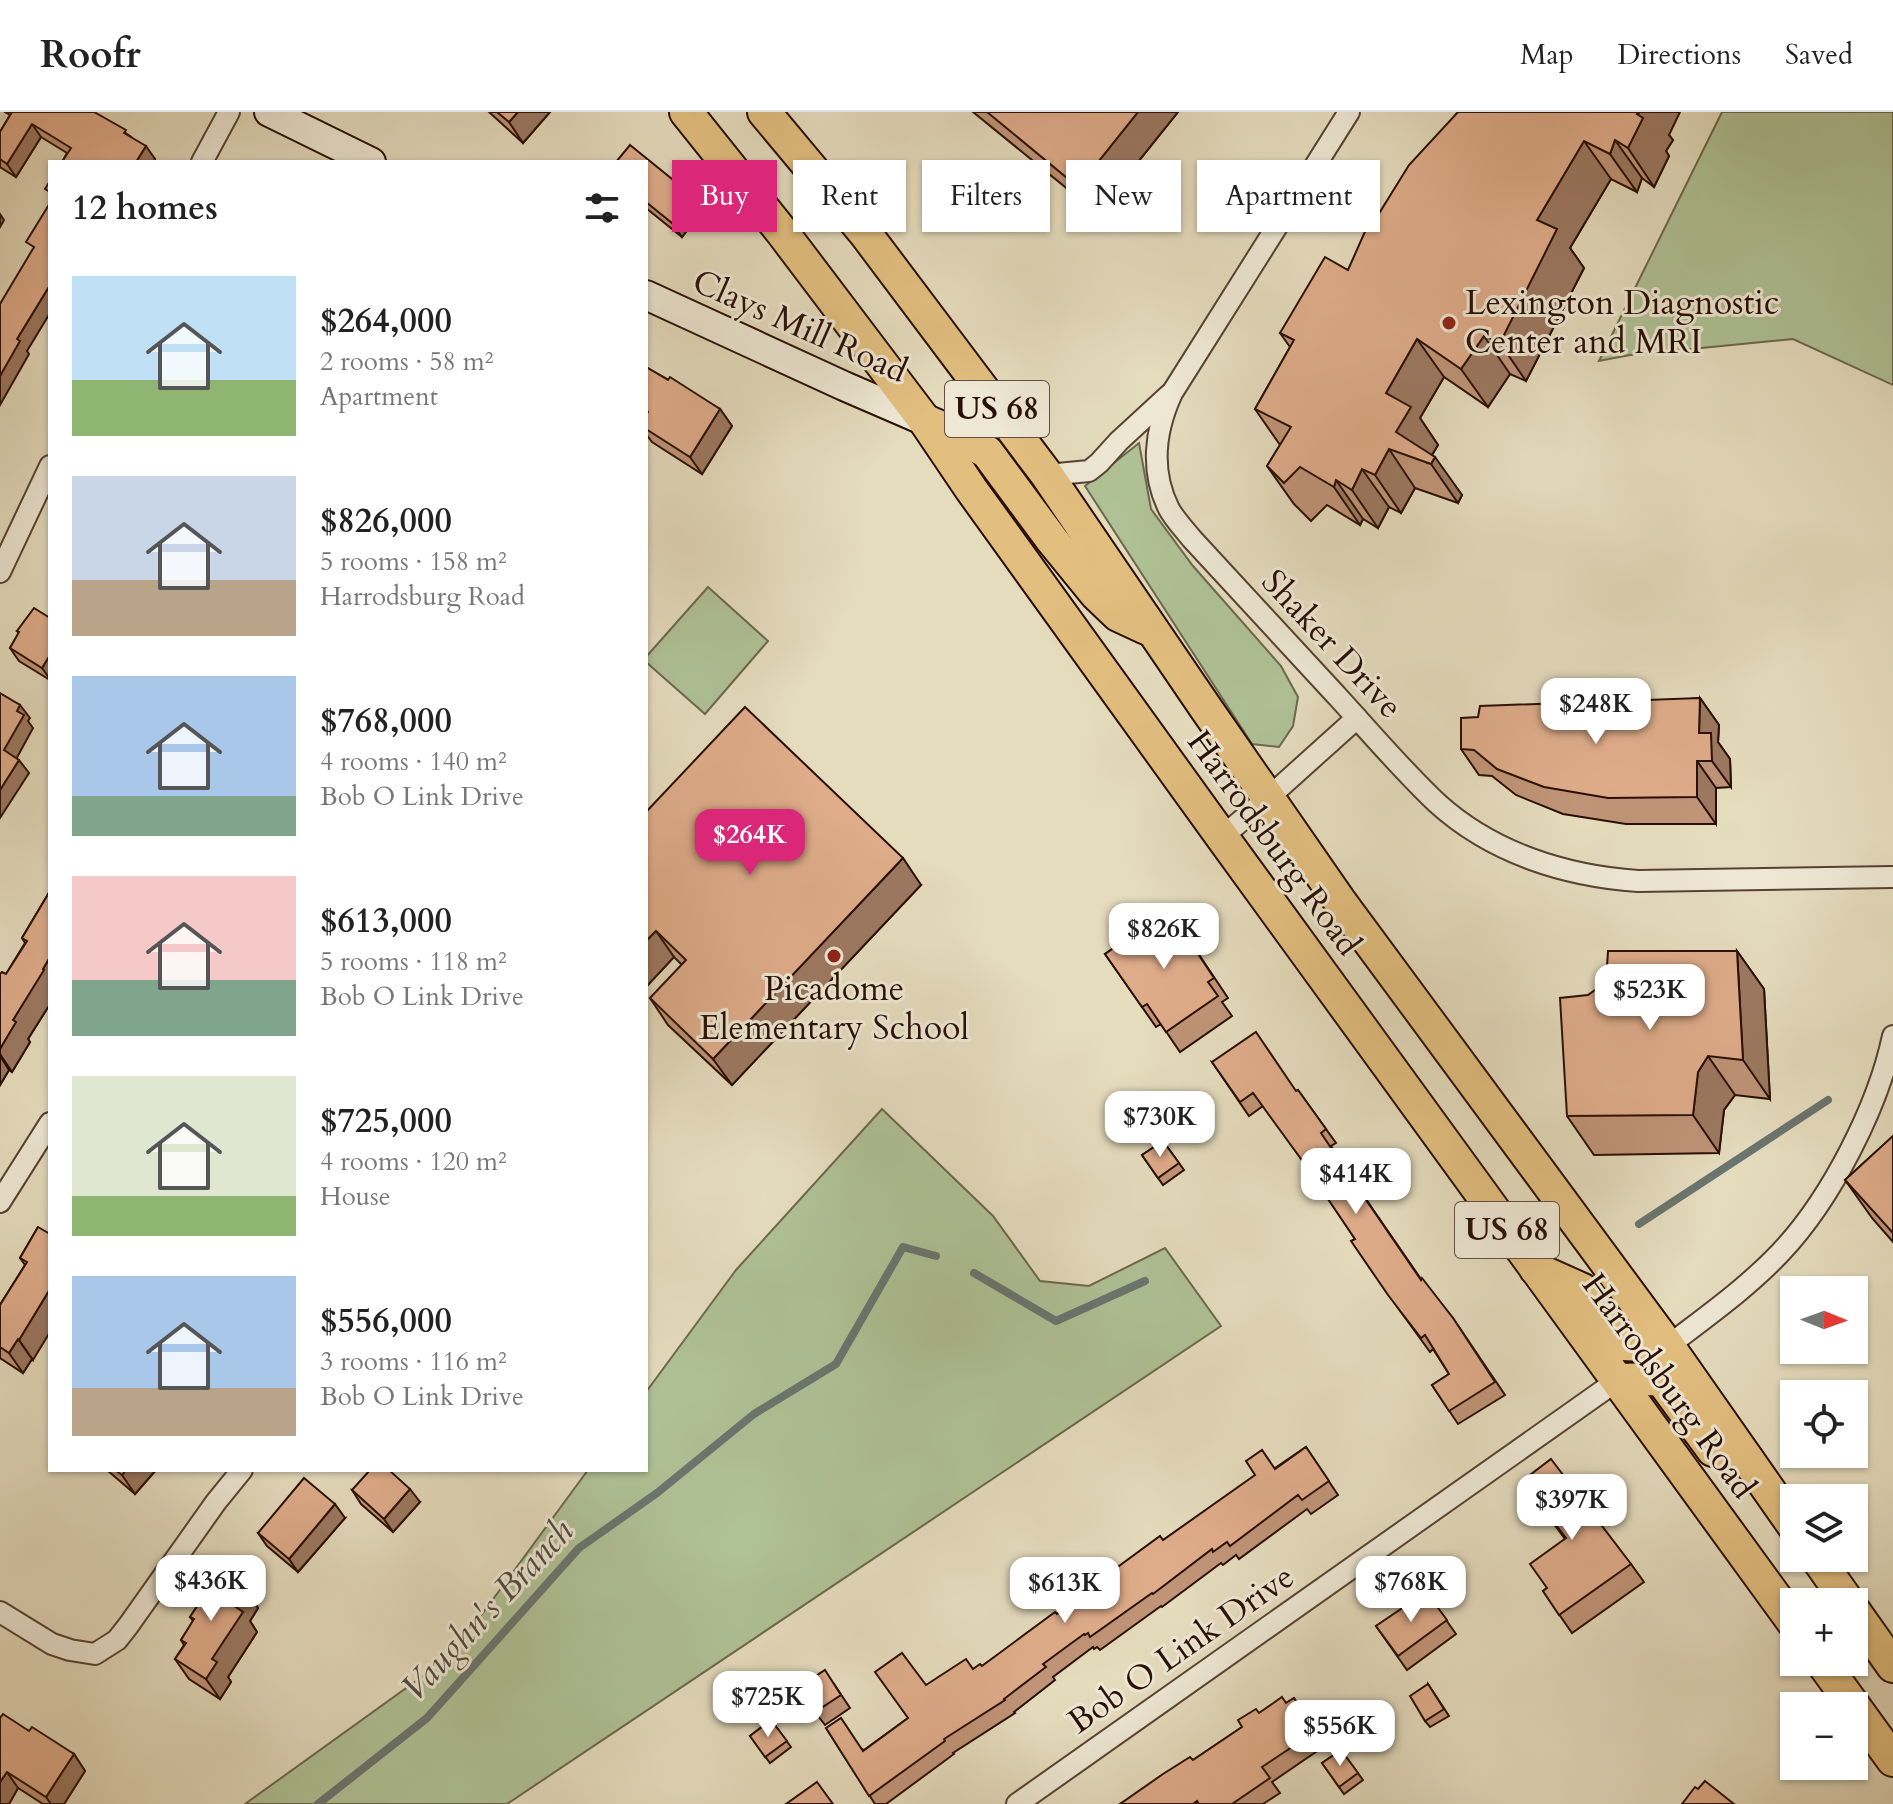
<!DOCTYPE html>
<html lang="en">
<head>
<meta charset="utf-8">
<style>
	body { margin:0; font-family:Cardo,serif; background:#f2f2f2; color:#222; height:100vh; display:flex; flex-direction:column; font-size:30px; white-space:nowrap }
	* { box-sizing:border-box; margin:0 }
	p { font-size:26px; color:#767676 }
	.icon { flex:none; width:44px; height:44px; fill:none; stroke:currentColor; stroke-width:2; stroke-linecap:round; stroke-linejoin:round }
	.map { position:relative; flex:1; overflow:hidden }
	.panel { position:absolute; left:48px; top:48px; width:600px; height:1312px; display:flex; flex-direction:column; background:#fff; border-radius:0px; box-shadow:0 2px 6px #0004 }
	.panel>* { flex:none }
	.guide { position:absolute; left:672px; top:48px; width:760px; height:72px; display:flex; gap:16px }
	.needle { width:52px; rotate:91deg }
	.controls { position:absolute; left:1780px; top:1164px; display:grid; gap:16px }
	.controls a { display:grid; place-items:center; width:88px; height:88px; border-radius:0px; background:#fff; box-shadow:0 2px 6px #0004; font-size:40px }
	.price { position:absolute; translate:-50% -68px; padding:0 18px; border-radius:16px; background:#fff; color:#222; font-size:26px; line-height:52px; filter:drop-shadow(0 2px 4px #0008) }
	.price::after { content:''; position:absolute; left:50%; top:48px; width:24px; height:18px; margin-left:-12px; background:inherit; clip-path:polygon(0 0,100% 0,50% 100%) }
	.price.active { background:#db2777; color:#fff }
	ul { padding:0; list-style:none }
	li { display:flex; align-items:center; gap:24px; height:200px; padding:0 24px }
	li span { display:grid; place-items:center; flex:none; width:224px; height:160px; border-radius:0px; color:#555 }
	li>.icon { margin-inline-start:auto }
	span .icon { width:96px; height:96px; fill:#fffc; stroke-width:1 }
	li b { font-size:34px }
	h2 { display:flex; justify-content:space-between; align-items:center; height:96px; padding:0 24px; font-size:34px }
	.chip { padding:0 28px; border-radius:0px; background:#fff; box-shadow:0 2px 6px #0004; font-size:28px; line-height:72px }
	.chip.active { background:#db2777; color:#fff }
	header { display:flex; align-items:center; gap:48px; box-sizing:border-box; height:112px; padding:0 40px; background:#fff; border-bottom:2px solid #e0e0e0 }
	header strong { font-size:38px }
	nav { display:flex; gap:44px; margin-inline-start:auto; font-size:28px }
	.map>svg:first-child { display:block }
	.green { fill:#afc296; stroke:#6c684e; stroke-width:2 }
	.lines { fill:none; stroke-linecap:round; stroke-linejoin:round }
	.stream { stroke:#6a7570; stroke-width:8 }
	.minor-casing { stroke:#574233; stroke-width:24 }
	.secondary-casing { stroke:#280e05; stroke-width:32 }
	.primary-casing { stroke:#280e05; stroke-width:36 }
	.minor { stroke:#eee8d5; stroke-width:20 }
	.secondary { stroke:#eee8d5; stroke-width:28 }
	.primary { stroke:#e2be7f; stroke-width:32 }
	.wall { fill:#c09477; stroke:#280e05; stroke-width:2 }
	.shaded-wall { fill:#9c7861; stroke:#280e05; stroke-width:2 }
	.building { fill:#dfac8a; stroke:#280e05; stroke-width:2 }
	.poi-dot { fill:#8f2418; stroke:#eee8d5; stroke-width:3 }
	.labels { text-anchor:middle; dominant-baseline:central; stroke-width:6; stroke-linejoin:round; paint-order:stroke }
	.shield { fill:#eee8d5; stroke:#634f43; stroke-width:2 }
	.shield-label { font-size:32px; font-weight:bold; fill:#280e05 }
	.poi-label { font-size:34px; fill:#280e05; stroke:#eee8d5; text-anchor:start }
	.street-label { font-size:34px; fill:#280e05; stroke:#eee8d5 }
	.water-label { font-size:36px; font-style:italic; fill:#4e4a43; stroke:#eee8d5 }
</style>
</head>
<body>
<header>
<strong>Roofr</strong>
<nav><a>Map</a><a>Directions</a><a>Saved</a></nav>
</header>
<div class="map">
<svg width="1893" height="1692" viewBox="0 0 1893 1692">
	<rect width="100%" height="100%" fill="#e5dcbe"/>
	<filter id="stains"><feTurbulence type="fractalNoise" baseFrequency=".0025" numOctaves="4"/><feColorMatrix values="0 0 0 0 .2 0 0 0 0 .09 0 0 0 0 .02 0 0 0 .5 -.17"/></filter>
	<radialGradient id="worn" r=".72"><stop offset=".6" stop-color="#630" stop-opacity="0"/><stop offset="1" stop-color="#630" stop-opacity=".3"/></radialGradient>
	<!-- green -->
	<g class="green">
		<path d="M1722 0H1893V273L1793 227 1630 243 1599 249Z"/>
		<path d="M1139 331 1151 397 1193 454 1281 554 1298 585 1293 614 1279 635 1252 632 1085 374Z"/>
		<path d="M708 475 768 529 705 602 646 550V545Z"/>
		<path d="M882 997 993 1104 1040 1169 1089 1174 1165 1136 1221 1214 507 1692H245L452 1543 588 1358H646V1280L736 1158Z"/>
	</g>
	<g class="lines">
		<!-- stream -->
		<g class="stream">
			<path d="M1639 1112 1828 988"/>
			<path d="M974 1161 1056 1209 1145 1169"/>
			<path d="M318 1692 427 1606 579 1436 657 1381 754 1302 836 1252 903 1135 936 1144"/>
		</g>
		<defs>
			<g id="minor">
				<path d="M1349 0 1172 281C1155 318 1150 359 1169 397 1175 408 1185 418 1192 427 1241 480 1289 532 1337 584 1370 620 1402 658 1437 691 1492 741 1565 764 1638 769L1893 765"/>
				<path d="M202 50 229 0"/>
				<path d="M1047 363 1089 359 1099 351 1119 329 1169 283"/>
				<path d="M0 460 50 354"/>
				<path d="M1222 725 1268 686 1357 606"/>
				<path d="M0 1090 50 1011"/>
				<path d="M1668 1234C1707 1204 1747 1176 1781 1140 1831 1087 1878 995 1893 924"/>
				<path d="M0 1500 52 1532 70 1538 95 1542 117 1528 128 1514 216 1390 242 1358"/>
				<path d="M1017 1692 1618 1268"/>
			</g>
			<g id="secondary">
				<path d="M269 0 371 50"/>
				<path d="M646 183 844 274 925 309"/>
			</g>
			<g id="primary">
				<path d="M686 0 782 120 925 309 971 377 1222 725 1794 1511"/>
				<path d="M764 0 865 121 1047 363 1205 595 1341 791 1668 1234 1794 1414"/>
				<path d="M928 310 951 320 987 340 1052 428 1096 482 1118 503 1146 516"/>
				<path d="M1536 1157 1583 1178 1622 1232 1668 1234"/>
				<path d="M1618 1268 1661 1267 1713 1338 1747 1347"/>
				<path d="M1817 1446 1848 1490"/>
				<path d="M1854 1499 1893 1554"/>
				<path d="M1822 1550 1893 1648"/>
			</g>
		</defs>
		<!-- minor casing -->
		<use href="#minor" class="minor-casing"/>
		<!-- secondary casing -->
		<use href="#secondary" class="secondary-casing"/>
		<!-- primary casing -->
		<use href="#primary" class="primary-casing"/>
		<!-- minor -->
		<use href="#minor" class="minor"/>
		<!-- secondary -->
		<use href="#secondary" class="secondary"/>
		<!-- primary -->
		<use href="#primary" class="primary"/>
	</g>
	<!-- wall -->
	<g class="wall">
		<path d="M5 0H94L130 24 155 47 153 50H62L67 41 41 25 16 65 0 55V20L10 3Z"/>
		<path d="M489 0H550L523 31Z"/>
		<path d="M973 0H1178L1097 101Z"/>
		<path d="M1458 0 1669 23 1673 28 1666 39 1669 44 1654 75 1642 66 1637 80 1611 67 1570 136 1584 156 1526 269 1510 262 1488 295 1444 265 1420 306 1438 333 1432 343 1462 383 1458 391 1415 376 1401 401 1389 395 1378 416 1363 407 1360 413 1327 393 1311 409 1294 392 1267 354 1280 333 1255 297 1290 235 1280 221 1348 158 1370 116Z"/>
		<path d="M646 50 703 98 682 125 646 96Z"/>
		<path d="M646 255 720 297 732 314 702 362 652 330 646 322Z"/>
		<path d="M50 506V568L19 549 10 536 19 521 17 519Z"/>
		<path d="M1700 586 1719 613 1718 630 1730 647 1731 675 1716 676V712H1626L1563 702 1516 683 1492 664 1479 663 1461 637 1478 605Z"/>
		<path d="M646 700 921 773 732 973 668 913 650 886 682 853 674 845 646 875Z"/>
		<path d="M50 779V892L28 927 30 930 12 960 9 958 0 973V862H6L25 831 22 826Z"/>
		<path d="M1169 798 1228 886 1222 890 1232 904 1180 940 1161 912 1156 915 1105 842Z"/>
		<path d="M1737 839 1764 877 1770 987 1735 983 1724 998 1719 1041 1594 1043 1567 1004 1588 883Z"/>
		<path d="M1212 950 1297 979 1298 978 1336 1031 1331 1034 1372 1096 1421 1167 1453 1206 1505 1283 1458 1312 1432 1273 1449 1262 1433 1237 1430 1240 1398 1196 1355 1127 1305 1052 1263 994 1249 1004Z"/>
		<path d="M1893 1024V1130L1872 1106 1845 1068Z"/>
		<path d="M1163 1029 1184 1058 1163 1073 1142 1043Z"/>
		<path d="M38 1115 33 1248 32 1247 23 1261 0 1246V1193L25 1153 20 1146Z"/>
		<path d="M1306 1335 1338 1383 1311 1402 1307 1397 1239 1447 1236 1443 1223 1453 1221 1451 1162 1495 1161 1494 1100 1538 1097 1535 1094 1537 1093 1535 1053 1565 1055 1568 1014 1600 1015 1601 953 1641 954 1642 886 1692H875L826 1616 864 1638 908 1606 926 1573 982 1554 1163 1428 1275 1356Z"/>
		<path d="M107 1358H156L135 1382Z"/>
		<path d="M1522 1369 1631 1452 1644 1470 1572 1521 1543 1479 1547 1476 1565 1427Z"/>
		<path d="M352 1378 420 1390 393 1420 361 1392Z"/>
		<path d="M345 1406 298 1460 267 1434 258 1421Z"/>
		<path d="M241 1471 258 1496 250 1509 257 1520 228 1565 231 1570 220 1587 189 1567 175 1547 184 1533 181 1528 193 1509 190 1505 206 1480 202 1474Z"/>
		<path d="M1427 1481 1456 1522 1407 1558 1376 1514Z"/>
		<path d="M834 1572 850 1596 825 1613 815 1600Z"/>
		<path d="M1428 1572 1449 1604 1430 1615 1425 1609Z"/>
		<path d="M1294 1586 1326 1633 1272 1670 1280 1681 1263 1692H1120L1193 1648 1242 1615 1259 1601 1286 1591Z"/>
		<path d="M0 1606 29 1619 74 1642 85 1659 64 1692H43L18 1676 9 1692H0Z"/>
		<path d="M771 1608 791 1635 770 1651 750 1624Z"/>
		<path d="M1341 1638 1363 1668 1344 1682 1322 1651Z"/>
	</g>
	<!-- shaded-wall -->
	<g class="shaded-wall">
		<path d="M518 0H550L523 31 509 10Z"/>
		<path d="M1138 0H1178L1097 101 1078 75Z"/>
		<path d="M1639 0H1680L1669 23 1673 28 1666 39 1669 44 1654 75 1628 36Z"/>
		<path d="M32 12 41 25 16 65 7 52Z"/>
		<path d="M1615 28 1642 66 1637 80 1610 42Z"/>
		<path d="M1584 29 1611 67 1570 136 1584 156 1526 269 1500 231 1537 108Z"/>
		<path d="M146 34 155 47 153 50H136Z"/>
		<path d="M693 84 703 98 682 125 672 111Z"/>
		<path d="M0 102 4 108 0 115Z"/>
		<path d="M50 173V201L27 239 29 242 0 293V264L17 227Z"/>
		<path d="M1484 224 1510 262 1488 295 1461 257Z"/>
		<path d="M1417 227 1444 265 1420 306 1438 333 1427 351 1396 320 1386 281Z"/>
		<path d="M720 297 732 314 702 362 690 345Z"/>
		<path d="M1389 337 1415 376 1401 401 1375 363Z"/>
		<path d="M1435 345 1462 383 1458 391 1431 352Z"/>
		<path d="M1362 357 1389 395 1378 416 1352 378Z"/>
		<path d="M1336 368 1363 407 1360 413 1334 375Z"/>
		<path d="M50 543V567L42 556Z"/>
		<path d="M1700 586 1719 613 1718 630 1730 647 1731 675 1712 649 1699 621Z"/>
		<path d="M20 593 30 606 28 609 33 616 14 651 4 638 17 599Z"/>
		<path d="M19 648 29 661 0 706V678Z"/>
		<path d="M1697 649 1716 676V712L1697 685Z"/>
		<path d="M903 746 921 773 732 973 713 947Z"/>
		<path d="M656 819 674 845 646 875V829Z"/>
		<path d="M1737 839 1764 877 1770 987 1743 948Z"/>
		<path d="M50 845V892L28 927 30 930 12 960 0 942V937L13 908Z"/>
		<path d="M0 944 9 958 0 973Z"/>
		<path d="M1708 944 1735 983 1724 998 1719 1041 1693 1003 1698 960Z"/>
		<path d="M50 1177V1220L33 1248 19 1228Z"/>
		<path d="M18 1227 32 1247 23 1261 9 1241Z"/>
		<path d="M126 1358H156L135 1382 122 1363Z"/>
		<path d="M410 1377 420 1390 393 1420 384 1407Z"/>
		<path d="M335 1392 345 1406 298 1460 289 1447Z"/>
		<path d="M241 1471 258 1496 250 1509 257 1520 228 1565 231 1570 220 1587 206 1567 212 1547Z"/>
		<path d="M74 1642 85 1659 64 1692H51L46 1685Z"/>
		<path d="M7 1660 18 1676 9 1692H0V1670Z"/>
	</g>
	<!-- building -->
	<g class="building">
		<path d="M12 0H94L126 18 124 21 146 34 136 50H62L71 36 32 12 7 52 0 47V20Z"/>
		<path d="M497 0H518L509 10Z"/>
		<path d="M987 0H1138L1078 75Z"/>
		<path d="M1458 0H1639L1637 2 1643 6 1628 36 1615 28 1610 42 1584 29 1537 108 1557 117 1500 231 1484 224 1461 257 1417 227 1386 281 1411 295 1396 320 1435 345 1431 352 1389 337 1375 363 1362 357 1352 378 1336 368 1334 375 1300 355 1284 371 1267 354 1291 315 1255 297 1294 228 1280 221 1325 145 1348 158 1367 115 1370 116 1409 53Z"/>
		<path d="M630 33 693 84 672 111 646 90V50H616Z"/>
		<path d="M50 69V80L45 77Z"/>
		<path d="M50 91V164L49 166 50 167V173L17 227 20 229 0 264V192L34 135 26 130Z"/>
		<path d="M646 255 668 268 670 265 720 297 690 345 646 317V303L648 300 646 298Z"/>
		<path d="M34 496 50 506V543L42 556 10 536 19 520 17 519Z"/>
		<path d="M0 581 20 593 17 599 24 603 4 638 19 648 0 678Z"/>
		<path d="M1700 586 1699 621H1711L1712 649H1697V685L1608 686 1544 675 1497 657 1474 638 1461 637V606L1478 605 1480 594Z"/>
		<path d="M745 595 903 746 713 947 650 886 686 848 656 819 646 829V700Z"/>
		<path d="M50 779V845L43 857 44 858 13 908 16 910 0 937V862L2 860 6 862 27 829 22 826Z"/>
		<path d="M1169 798 1214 866 1208 870 1218 884 1166 920 1147 892 1142 895 1105 842Z"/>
		<path d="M1608 839H1737L1743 948 1708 944 1698 960 1693 1003 1567 1004 1560 886 1588 883 1606 870Z"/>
		<path d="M1256 920 1296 979 1298 978 1326 1017 1321 1021 1362 1082 1421 1168 1422 1166 1453 1206 1495 1270 1449 1299 1432 1273 1449 1262 1425 1223 1421 1226 1388 1183 1351 1129 1355 1127 1301 1047 1253 981 1240 990 1212 950Z"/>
		<path d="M1893 1024V1121L1845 1068Z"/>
		<path d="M1163 1029 1179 1051 1158 1066 1142 1043Z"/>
		<path d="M38 1115 50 1122V1177L19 1228 18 1227 9 1241 0 1235V1193L27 1150 20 1146Z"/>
		<path d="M1306 1335 1329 1369 1302 1388 1298 1383 1230 1434 1227 1430 1213 1440 1212 1437 1153 1482 1152 1481 1090 1525 1088 1521 1085 1523 1084 1522 1043 1552 1046 1555 1004 1587 1005 1588 944 1627 945 1629 869 1684 826 1616 841 1606 863 1639 908 1606 875 1560 902 1541 926 1573 966 1547 973 1557 980 1552 982 1554 1055 1500 1057 1502 1095 1475 1093 1473 1160 1424 1163 1428 1255 1363 1246 1349 1262 1338 1275 1357Z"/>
		<path d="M1551 1347 1631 1452 1559 1503 1543 1479 1547 1476 1530 1452 1566 1426 1522 1369Z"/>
		<path d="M115 1358H126L122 1363Z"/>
		<path d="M370 1358H389L410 1377 384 1407 352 1378Z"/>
		<path d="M304 1366 335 1392 289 1447 258 1421Z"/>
		<path d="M215 1454 241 1471 240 1474 244 1476 233 1493 243 1500 212 1547 217 1550 206 1567 175 1547 186 1531 181 1528 194 1507 190 1505 208 1478 202 1474Z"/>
		<path d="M1427 1481 1447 1508 1398 1544 1376 1514 1414 1488 1415 1490Z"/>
		<path d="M825 1558 841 1583 815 1600 799 1575Z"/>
		<path d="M1428 1572 1444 1597 1425 1609 1410 1584Z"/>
		<path d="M1282 1585 1286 1591 1294 1586 1316 1619 1262 1655 1270 1666 1232 1692H1199L1197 1689 1193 1692H1120L1163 1662 1190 1645 1193 1648 1242 1615 1238 1608 1256 1597 1259 1601Z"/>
		<path d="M3 1602 29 1619 32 1615 74 1642 46 1685 7 1660 0 1670V1606Z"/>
		<path d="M771 1608 787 1629 765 1645 750 1624Z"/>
		<path d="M1341 1638 1358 1661 1339 1675 1322 1651Z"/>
		<path d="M1705 1669 1734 1692H1682L1695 1675 1698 1677Z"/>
		<path d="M817 1670 833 1692H786Z"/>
	</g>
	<!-- markers -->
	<g class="poi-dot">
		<circle cx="1449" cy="211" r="8"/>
		<circle cx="834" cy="844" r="8"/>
	</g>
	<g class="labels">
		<!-- shield labels -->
		<g class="shield">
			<rect x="945" y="269" width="104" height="56" rx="6"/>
			<rect x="1455" y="1090" width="104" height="56" rx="6"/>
		</g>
		<g class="shield-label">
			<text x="997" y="297">US 68</text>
			<text x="1507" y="1118">US 68</text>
		</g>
		<!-- poi labels -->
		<g class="poi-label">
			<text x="1465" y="191">Lexington Diagnostic<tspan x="1465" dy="39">Center and MRI</tspan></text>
			<text x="834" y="877" text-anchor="middle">Picadome<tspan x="834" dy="39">Elementary School</tspan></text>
		</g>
		<!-- street labels -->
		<g class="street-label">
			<text transform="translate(800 214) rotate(24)">Clays Mill Road</text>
			<text transform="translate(1332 532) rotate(47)">Shaker Drive</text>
			<text transform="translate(1274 731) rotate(54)">Harrodsburg Road</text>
			<text transform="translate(1669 1274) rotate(54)">Harrodsburg Road</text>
			<text transform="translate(1181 1537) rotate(-35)">Bob O Link Drive</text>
		</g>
		<!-- water labels -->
		<g class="water-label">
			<text transform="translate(487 1498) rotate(-47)">Vaughn's Branch</text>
		</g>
	</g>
	<rect width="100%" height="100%" filter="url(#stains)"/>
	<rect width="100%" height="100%" fill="url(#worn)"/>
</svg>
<div class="controls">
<a><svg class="needle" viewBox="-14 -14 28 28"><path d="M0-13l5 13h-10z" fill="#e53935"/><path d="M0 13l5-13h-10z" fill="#767676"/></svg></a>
<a><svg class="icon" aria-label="locate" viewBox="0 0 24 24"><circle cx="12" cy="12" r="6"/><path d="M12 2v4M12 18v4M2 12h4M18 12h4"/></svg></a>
<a><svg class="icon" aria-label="layers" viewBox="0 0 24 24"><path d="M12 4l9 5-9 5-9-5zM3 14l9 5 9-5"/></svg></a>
<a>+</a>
<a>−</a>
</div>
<b class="price" style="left:1596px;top:634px">$248K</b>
<b class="price active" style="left:750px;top:765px">$264K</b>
<b class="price" style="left:1164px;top:859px">$826K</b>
<b class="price" style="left:1650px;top:920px">$523K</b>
<b class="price" style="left:1160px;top:1047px">$730K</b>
<b class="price" style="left:1356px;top:1104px">$414K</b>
<b class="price" style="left:1572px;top:1430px">$397K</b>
<b class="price" style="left:211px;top:1511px">$436K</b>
<b class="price" style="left:1411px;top:1512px">$768K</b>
<b class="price" style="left:1065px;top:1513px">$613K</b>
<b class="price" style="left:768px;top:1627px">$725K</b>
<b class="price" style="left:1340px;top:1656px">$556K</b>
<div class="guide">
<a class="chip active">Buy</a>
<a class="chip">Rent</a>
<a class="chip">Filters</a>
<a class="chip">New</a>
<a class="chip">Apartment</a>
</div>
<section class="panel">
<h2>12 homes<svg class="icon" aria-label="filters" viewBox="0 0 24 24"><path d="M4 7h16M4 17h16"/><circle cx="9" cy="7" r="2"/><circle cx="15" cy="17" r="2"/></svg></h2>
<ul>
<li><span style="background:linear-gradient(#bfe0f5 65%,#8fb573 0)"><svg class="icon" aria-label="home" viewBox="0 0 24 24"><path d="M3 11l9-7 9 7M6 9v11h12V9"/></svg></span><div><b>$264,000</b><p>2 rooms · 58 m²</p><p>Apartment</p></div></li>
<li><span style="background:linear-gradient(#c9d6e8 65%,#b9a48a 0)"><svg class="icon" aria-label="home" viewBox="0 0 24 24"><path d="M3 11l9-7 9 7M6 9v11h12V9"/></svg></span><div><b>$826,000</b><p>5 rooms · 158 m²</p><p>Harrodsburg Road</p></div></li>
<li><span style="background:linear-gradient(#a9c7e8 75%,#7fa58c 0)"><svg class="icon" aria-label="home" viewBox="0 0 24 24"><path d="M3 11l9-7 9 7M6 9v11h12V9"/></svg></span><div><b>$768,000</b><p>4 rooms · 140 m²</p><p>Bob O Link Drive</p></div></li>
<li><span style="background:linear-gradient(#f6c9c9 65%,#7fa58c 0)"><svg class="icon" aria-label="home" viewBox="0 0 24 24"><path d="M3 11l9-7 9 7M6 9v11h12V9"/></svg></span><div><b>$613,000</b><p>5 rooms · 118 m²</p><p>Bob O Link Drive</p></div></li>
<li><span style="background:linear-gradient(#dfe7d0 75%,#8fb573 0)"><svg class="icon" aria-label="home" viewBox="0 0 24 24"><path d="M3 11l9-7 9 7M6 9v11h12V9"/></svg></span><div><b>$725,000</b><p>4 rooms · 120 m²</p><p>House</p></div></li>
<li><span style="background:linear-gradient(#a9c7e8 70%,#b9a48a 0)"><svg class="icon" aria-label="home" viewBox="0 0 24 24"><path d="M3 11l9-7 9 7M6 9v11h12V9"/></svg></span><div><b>$556,000</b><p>3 rooms · 116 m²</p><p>Bob O Link Drive</p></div></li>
</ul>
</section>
</div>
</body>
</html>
